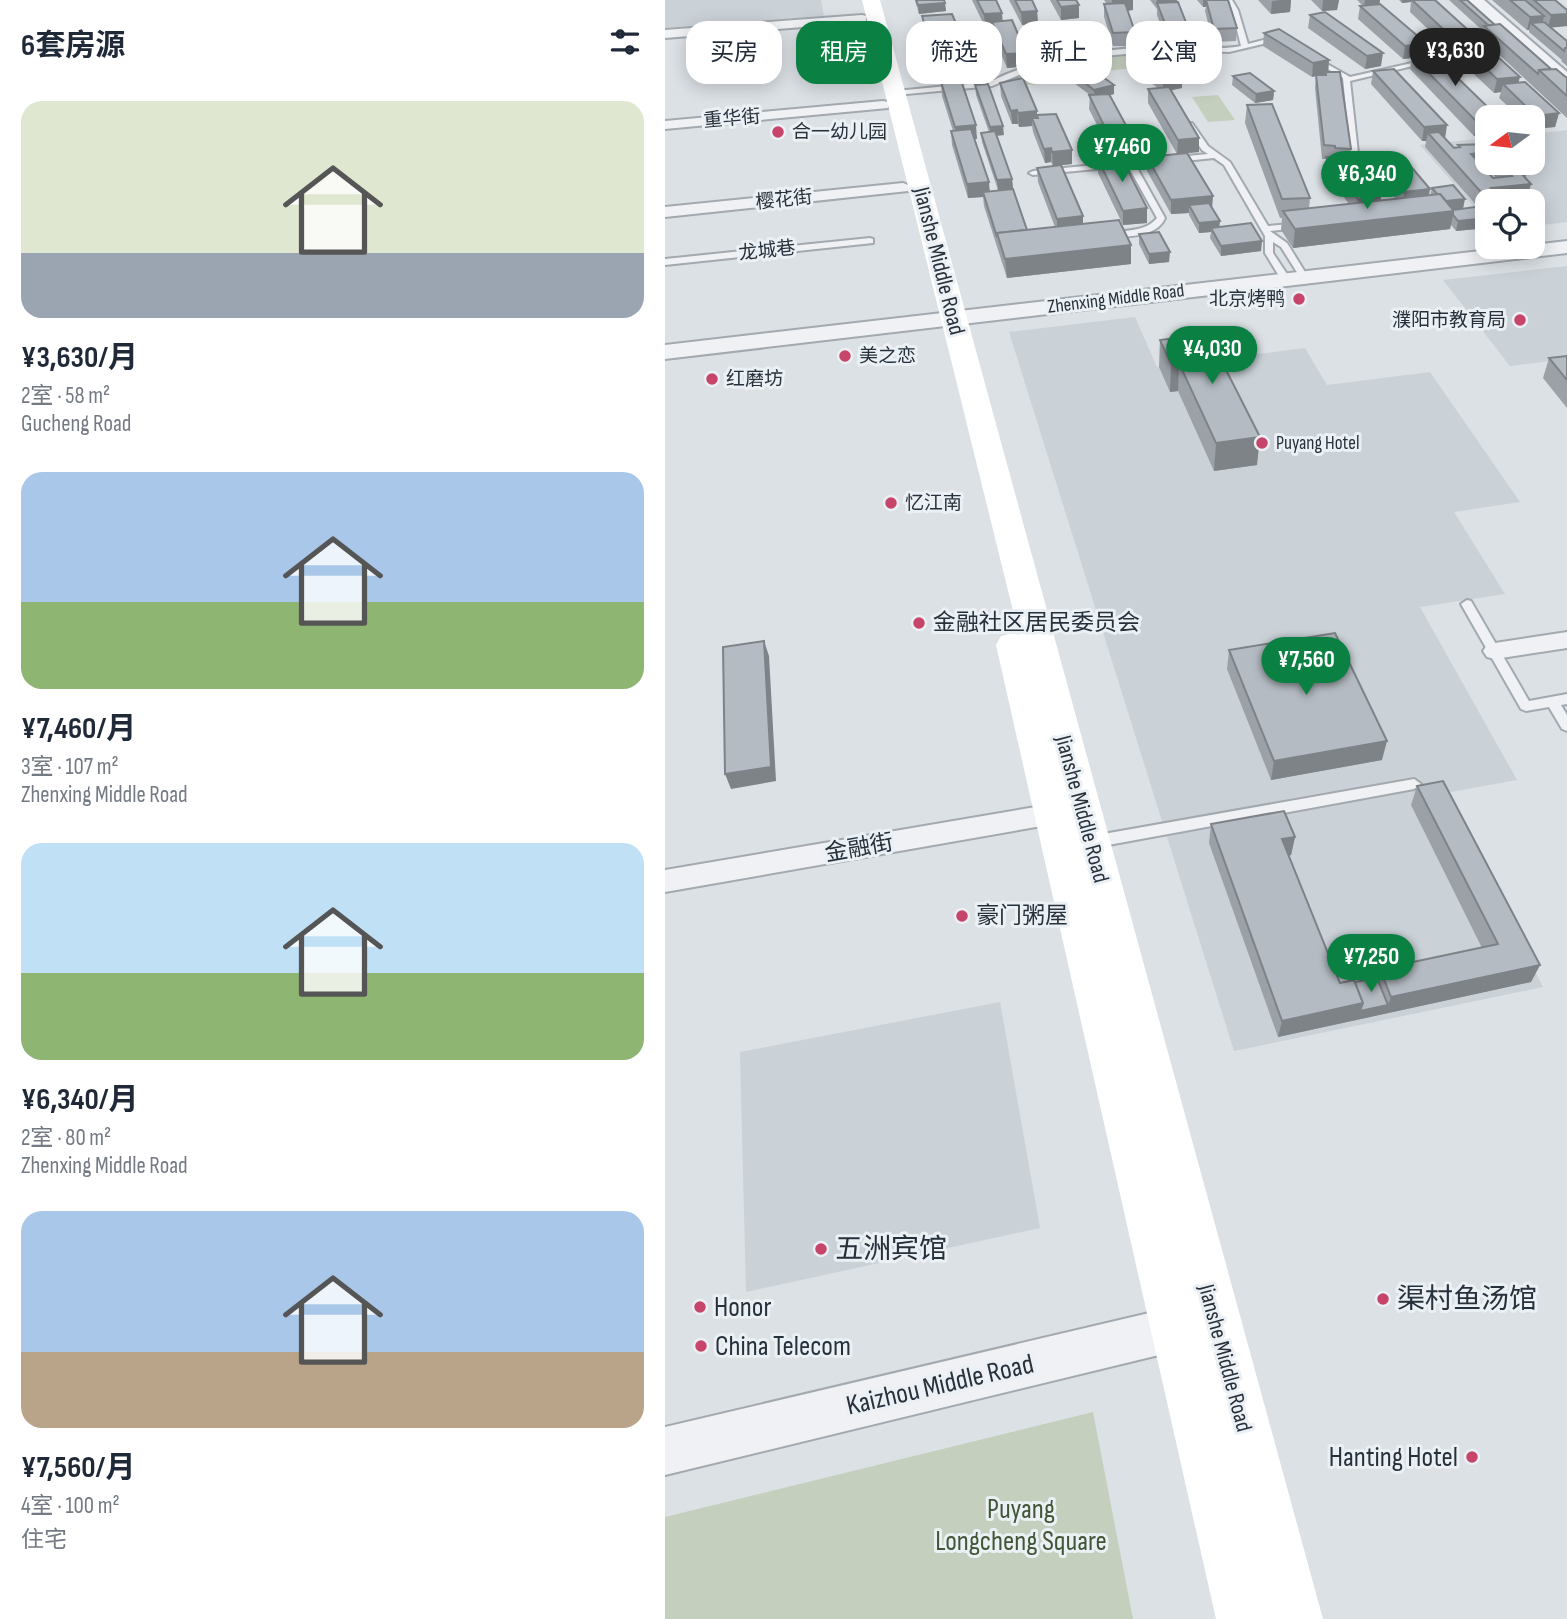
<!DOCTYPE html>
<html lang="zh">
<head>
<meta charset="utf-8">
<style>
	body { margin:0; font-family:"Sofia Sans Condensed","Noto Sans SC",sans-serif; background:#f6f6f7; color:#1f2937; height:100vh; display:flex; flex-direction:column; font-size:26px; white-space:nowrap }
	* { box-sizing:border-box; margin:0 }
	p { font-size:23px; color:#747a83 }
	.icon { flex:none; width:38px; height:38px; fill:none; stroke:currentColor; stroke-width:2; stroke-linecap:round; stroke-linejoin:round }
	.map { position:relative; flex:1; overflow:hidden }
	.sheet { display:flex; flex-direction:column; background:#fff; width:665px }
	.sheet>* { flex:none }
	.hud { position:absolute; left:21px; top:21px; width:665px; height:63px; display:flex; gap:14px }
	.needle { width:46px; rotate:255deg }
	.buttons { position:absolute; left:810px; top:105px; display:grid; gap:14px }
	.buttons a { display:grid; place-items:center; width:70px; height:70px; border-radius:14px; background:#fff; box-shadow:0 4px 18px #0003; font-size:35px }
	.price { position:absolute; translate:-50% -60px; padding:0 16px; border-radius:24px; background:#0b8043; color:#fff; font-size:23px; line-height:46px; filter:drop-shadow(0 2px 4px #0008) }
	.price::after { content:''; position:absolute; left:50%; top:42px; width:21px; height:16px; margin-left:-10px; background:inherit; clip-path:polygon(0 0,100% 0,50% 100%) }
	.price.on { background:#222; color:#fff }
	ul { padding:0; list-style:none }
	li { display:grid; align-content:center; gap:14px; height:371px; padding:0 21px }
	li span { display:grid; place-items:center; height:217px; border-radius:21px; color:#555 }
	li>.icon { margin-inline-start:auto }
	span .icon { width:126px; height:126px; fill:#fffc; stroke-width:1 }
	li b { font-size:30px }
	h2 { display:flex; justify-content:space-between; align-items:center; height:84px; padding:0 21px; font-size:30px }
	.pill { padding:0 24px; border-radius:21px; background:#fff; box-shadow:0 4px 18px #0003; font-size:24px; line-height:63px }
	.pill.on { background:#0b8043; color:#fff }
	main { display:flex; flex:1; min-height:0 }
	.map>svg:first-child { display:block }
	.built { fill:#cad1d7 }
	.green { fill:#c5cfbe }
	.lines { fill:none; stroke-linecap:round; stroke-linejoin:round }
	.service-casing { stroke:#a2a9af; stroke-width:4 }
	.minor-casing { stroke:#a2a9af; stroke-width:4 }
	.tertiary-casing { stroke:#a2a9af; stroke-width:4 }
	.service { fill:#eff1f4; fill-rule:evenodd }
	.minor { fill:#eff1f4; fill-rule:evenodd }
	.tertiary { fill:#eff1f4; fill-rule:evenodd }
	.secondary { fill:#fff; fill-rule:evenodd }
	.wall { fill:#9ba1a7; fill-rule:evenodd }
	.shaded-wall { fill:#7e8388 }
	.building { fill:#b4bbc2; stroke:#7e8388; stroke-width:2 }
	.poi-dot { fill:#c7456a; stroke:#ebf0f4; stroke-width:2.5 }
	.labels { text-anchor:middle; dominant-baseline:central; stroke-width:6; stroke-linejoin:round; paint-order:stroke }
	.far-street-label { font-size:19px; fill:#27313b; stroke:#ebf0f4 }
	.far-poi-label { font-size:19px; fill:#27313b; stroke:#ebf0f4; text-anchor:start }
	.street-label { font-size:23px; fill:#27313b; stroke:#ebf0f4 }
	.poi-label { font-size:23px; fill:#27313b; stroke:#ebf0f4; text-anchor:start }
	.near-poi-label { font-size:28px; fill:#27313b; stroke:#ebf0f4; text-anchor:start }
	.near-street-label { font-size:28px; fill:#27313b; stroke:#ebf0f4 }
	.near-park-label { font-size:28px; fill:#405635; stroke:#ebf0f4 }
</style>
</head>
<body>
<main>
<section class="sheet">
<h2>6套房源<svg class="icon" aria-label="filters" viewBox="0 0 24 24"><path d="M4 7h16M4 17h16"/><circle cx="9" cy="7" r="2"/><circle cx="15" cy="17" r="2"/></svg></h2>
<ul>
<li><span style="background:linear-gradient(#dfe7d0 70%,#9aa5b1 0)"><svg class="icon" aria-label="home" viewBox="0 0 24 24"><path d="M3 11l9-7 9 7M6 9v11h12V9"/></svg></span><div><b>¥3,630/月</b><p>2室 · 58 m²</p><p>Gucheng Road</p></div></li>
<li><span style="background:linear-gradient(#a9c7e8 60%,#8fb573 0)"><svg class="icon" aria-label="home" viewBox="0 0 24 24"><path d="M3 11l9-7 9 7M6 9v11h12V9"/></svg></span><div><b>¥7,460/月</b><p>3室 · 107 m²</p><p>Zhenxing Middle Road</p></div></li>
<li><span style="background:linear-gradient(#bfe0f5 60%,#8fb573 0)"><svg class="icon" aria-label="home" viewBox="0 0 24 24"><path d="M3 11l9-7 9 7M6 9v11h12V9"/></svg></span><div><b>¥6,340/月</b><p>2室 · 80 m²</p><p>Zhenxing Middle Road</p></div></li>
<li><span style="background:linear-gradient(#a9c7e8 65%,#b9a48a 0)"><svg class="icon" aria-label="home" viewBox="0 0 24 24"><path d="M3 11l9-7 9 7M6 9v11h12V9"/></svg></span><div><b>¥7,560/月</b><p>4室 · 100 m²</p><p>住宅</p></div></li>
</ul>
</section>
<div class="map">
<svg width="902" height="1619" viewBox="0 0 902 1619">
	<rect width="100%" height="100%" fill="#dce1e6"/>
	<!-- built -->
	<g class="built">
		<path d="M0 0H156L159 16 0 28Z"/>
		<path d="M902 130V222L868 226V201H822V222L755 145 822 138V163H868V134Z"/>
		<path d="M902 266V359L845 366 778 280Z"/>
		<path d="M470 317 492 367 640 348 662 385 765 372 855 502 789 512 840 594 755 607 852 780 780 793 878 987 569 1051 344 332Z"/>
		<path d="M335 1002 375 1228 81 1292 75 1052Z"/>
	</g>
	<!-- green -->
	<g class="green">
		<path d="M493 50 506 52 502 58 505 64C482 69 457 68 434 72 402 78 375 89 342 83L351 74 369 70Z"/>
		<path d="M553 95 570 120 543 122 527 97Z"/>
		<path d="M428 1412 468 1619H0V1517Z"/>
	</g>
	<g class="lines">
		<defs>
			<g id="service">
				<path d="M561 0H567L573 10 583 44 610 37 619 39 564 52 504 50 439 56 364 71 327 86 231 95 227 93 231 91 323 82 307 46 310 44 313 46 329 80C374 56 456 47 507 46 530 45 553 51 576 46L567 10Z"/>
				<path d="M648 56 685 77 778 56 781 58 685 81 695 171 700 178 699 180H693L687 171 678 78 646 59Z"/>
				<path d="M521 123H527L543 146 565 162 603 226 638 223 639 225 635 228 605 231 622 243 640 272 639 274H633L616 247 608 242V253L622 274 614 276 600 253V236L559 165 549 158 471 166 500 218C492 238 461 236 443 238L440 237V233C457 230 480 233 492 218L463 166 368 175 364 173 368 171 543 154 537 150 520 125Z"/>
				<path d="M205 238 208 239V243L0 265V259Z"/>
				<path d="M802 600 806 601 864 701 902 694V704L896 705 902 715V731L897 729 884 707 861 711 856 709 796 604Z"/>
				<path d="M749 779 756 784 749 789 427 848 422 846 420 842 422 838 427 836Z"/>
			</g>
			<g id="minor">
				<path d="M197 15 201 16V22L0 38V30Z"/>
				<path d="M218 101 223 102V108L0 129V121Z"/>
				<path d="M238 183 243 185 246 188 243 191 0 217V207Z"/>
				<path d="M902 632V648L830 659 822 657 818 651 822 645 830 643Z"/>
				<path d="M388 804 397 807 401 814 397 821 388 824 0 892V870Z"/>
			</g>
			<g id="tertiary">
				<path d="M802 0H819L902 72V86L896 85Z"/>
				<path d="M902 241V253L0 359V345Z"/>
				<path d="M531 1302 547 1308 553 1324 547 1340 531 1346 0 1475V1427Z"/>
			</g>
		</defs>
		<!-- service casing -->
		<use href="#service" class="service-casing"/>
		<!-- minor casing -->
		<use href="#minor" class="minor-casing"/>
		<!-- tertiary casing -->
		<use href="#tertiary" class="tertiary-casing"/>
		<!-- service -->
		<use href="#service" class="service"/>
		<!-- minor -->
		<use href="#minor" class="minor"/>
		<!-- tertiary -->
		<use href="#tertiary" class="tertiary"/>
		<!-- secondary -->
		<path class="secondary" d="M197 0H215L658 1619H551L331 645 336 636 348 633 354 635Z"/>
	</g>
	<!-- wall -->
	<g class="wall">
		<path d="M250 0H279L281 11 254 14Z"/>
		<path d="M307 0H331L337 21 362 66 342 68 328 35 327 26 320 27Z"/>
		<path d="M344 0H367L372 11 373 24 357 25Z"/>
		<path d="M385 0H411L414 18 396 20Z"/>
		<path d="M439 0H468V10L463 11 470 32V46H448L439 17V4H442Z"/>
		<path d="M485 0H512L524 30 523 43 502 44 492 15V9Z"/>
		<path d="M532 0H563L572 28 571 41 548 42 540 11 541 7H538Z"/>
		<path d="M593 0H626L625 12 606 14Z"/>
		<path d="M646 0H674L672 10 657 11Z"/>
		<path d="M692 0H715L714 4 759 55 833 117 809 136 745 69 747 58 738 59 693 19 695 6H698Z"/>
		<path d="M734 0H770L812 47 853 83 894 113 890 127 868 129V117H855L834 98 836 92 829 93 796 62 798 54 790 55 745 12 746 2 737 3Z"/>
		<path d="M784 0H802L830 25 886 69 902 78V118L816 38 818 31Z"/>
		<path d="M827 0H890L902 10V26L886 27 902 41V66L896 61 897 60 864 32V30H862Z"/>
		<path d="M660 12 716 66 700 69 643 28 645 15Z"/>
		<path d="M257 16 293 32 307 80 296 81 312 139H309L325 191 362 230 390 227 373 182 372 168 418 216V224L466 264 342 278 319 206 318 197 303 198 287 145 286 131H288L277 96 276 82H281L270 47 269 37 262 38 258 25Z"/>
		<path d="M384 23 416 46V55L397 56 385 32Z"/>
		<path d="M599 33 664 60 663 72 686 149 685 156 716 196V200L731 199 710 172 712 158 765 189 764 195H765L767 188 798 209 813 207 760 147 761 141H757L706 84 708 71 780 138 789 148 793 147V145L822 144V163H858L860 178 866 184 862 198 838 201H822V228L791 231 786 225 785 229 628 248 616 230 617 218H615L580 123 582 105 645 198 644 208 684 204 659 171 661 159H657L650 88 651 76 647 77 598 46ZM821 166 831 178H828L817 167Z"/>
		<path d="M473 65 517 78V88L505 90 534 138V152L522 153 554 227 596 251 556 256 545 238 546 232 534 233 524 215V213L506 214 482 171V157L512 154 483 103V89L493 88 473 74Z"/>
		<path d="M405 71 449 94 445 95 470 158 458 159 482 223 458 225 433 173V159L448 157 424 109 425 95 405 80Z"/>
		<path d="M568 76 609 91 608 100 590 103 567 85Z"/>
		<path d="M335 83 372 115 407 150V164L388 166 386 162 380 163 368 132 367 126 354 127 353 124H347L336 96Z"/>
		<path d="M310 85 339 135 331 136 347 179 348 189 333 190 317 142 316 133 324 132 311 95Z"/>
		<path d="M474 234 504 262 484 264 474 244Z"/>
		<path d="M495 340 561 357 560 369 592 465 549 471 513 391 505 392 494 367Z"/>
		<path d="M902 356V408L878 378 884 358Z"/>
		<path d="M564 650 717 760 606 780 562 669Z"/>
		<path d="M752 786 875 965 866 982 613 1037 544 843 546 824 630 837 626 855 624 856 675 983 690 982 712 978 715 969 817 948 746 805Z"/>
	</g>
	<!-- shaded-wall -->
	<g class="shaded-wall">
		<path d="M447 0H468V10L447 12Z"/>
		<path d="M492 0H512V8L492 3Z"/>
		<rect x="538" y="0" width="3" height="7"/>
		<path d="M616 0H626L625 12 606 14 607 1Z"/>
		<path d="M658 0H674L672 10 657 11Z"/>
		<path d="M700 0H715L714 6 699 7Z"/>
		<path d="M737 0H747L746 2 737 3Z"/>
		<path d="M280 3 281 11 254 14 253 5Z"/>
		<path d="M414 5V18L396 20V7Z"/>
		<path d="M372 11 373 24 357 25 356 12Z"/>
		<path d="M337 13 338 25 327 22V26L320 27 319 14Z"/>
		<path d="M902 14V26L883 28 886 15Z"/>
		<path d="M879 16 876 29 866 23 864 30H862L865 17Z"/>
		<path d="M292 26 293 35 268 34 269 37 262 38 261 29Z"/>
		<path d="M814 40 811 53 799 48 798 54 790 55 792 42Z"/>
		<path d="M761 43 759 56H747V58L738 59 740 46Z"/>
		<path d="M416 46V55L397 56 396 47Z"/>
		<path d="M361 53 362 66 342 68 341 54Z"/>
		<path d="M718 53 716 66 700 69 702 56Z"/>
		<path d="M664 60 663 73 647 77 648 63Z"/>
		<path d="M306 67 307 80 281 82 280 69Z"/>
		<path d="M855 77 851 91 838 84 836 92 829 93 832 79Z"/>
		<path d="M517 78V88L498 92V83Z"/>
		<path d="M449 85V94L430 99 429 90Z"/>
		<path d="M609 91 608 100 590 103 591 94Z"/>
		<path d="M352 110 353 124H347L346 111Z"/>
		<path d="M372 111V125L367 118V126L354 127 353 113Z"/>
		<path d="M894 113 890 127 868 129 871 116Z"/>
		<path d="M822 121V134L809 136 812 122Z"/>
		<path d="M311 125 312 139 291 140 290 127Z"/>
		<path d="M782 125 780 139 763 133 761 141H757L759 127Z"/>
		<path d="M338 126 339 135 325 136V127Z"/>
		<path d="M534 138V152L512 154 513 140Z"/>
		<path d="M471 144 470 158 449 160V146Z"/>
		<path d="M386 148V162L380 163 379 149Z"/>
		<path d="M407 150V164L388 166 387 152Z"/>
		<path d="M822 152 821 166 803 168 806 154Z"/>
		<path d="M863 168 859 182 852 169Z"/>
		<path d="M347 179 348 189 333 190 332 180Z"/>
		<path d="M324 182 325 196 318 192V197L303 198 302 184Z"/>
		<path d="M866 184 862 198 833 201 826 188Z"/>
		<path d="M765 189 762 203 737 206 739 192Z"/>
		<path d="M548 196 547 210 524 205V213L506 214V200Z"/>
		<path d="M716 196 714 210 690 213 693 199Z"/>
		<path d="M800 199 798 209 776 211 779 202Z"/>
		<path d="M482 208V223L458 225V211Z"/>
		<path d="M789 211 785 229 628 248 630 229Z"/>
		<path d="M418 216V230L392 233V219Z"/>
		<path d="M822 218V228L791 231 793 221Z"/>
		<path d="M555 221 554 231 546 228V232L534 233V223Z"/>
		<path d="M597 241 596 251 556 256V246Z"/>
		<path d="M466 245V264L342 278 340 259Z"/>
		<path d="M505 252 504 262 484 264V254Z"/>
		<path d="M514 363 513 391 505 392 506 364Z"/>
		<path d="M595 437 592 465 549 471 551 443Z"/>
		<path d="M99 641 104 656 111 781 66 789 60 774Z"/>
		<path d="M722 741 717 760 606 780 609 761Z"/>
		<path d="M630 837 626 855 614 858 617 839Z"/>
		<path d="M875 965 866 982 613 1037 617 1021 698 1003 723 1005 726 997Z"/>
	</g>
	<!-- building -->
	<g class="building">
		<path d="M251 0H279L280 3 253 5Z"/>
		<path d="M312 0H331L337 13 319 14Z"/>
		<path d="M350 0H367L372 11 356 12Z"/>
		<path d="M392 0H411L414 5 396 7Z"/>
		<path d="M541 0H563L572 28 549 29Z"/>
		<path d="M747 0H770L814 40 792 42Z"/>
		<path d="M795 0H802L830 25H823Z"/>
		<path d="M845 0H860L879 16 865 17Z"/>
		<path d="M869 0H890L902 10V14L886 15Z"/>
		<path d="M513 2 524 30 503 31 492 3Z"/>
		<path d="M460 3 470 32 448 33 439 4Z"/>
		<path d="M715 4 761 43 740 46 695 6Z"/>
		<path d="M660 12 718 53 702 56 645 15Z"/>
		<path d="M287 14 292 26 261 29 257 16Z"/>
		<path d="M347 20 361 53 341 54 327 22Z"/>
		<path d="M404 22 416 46 396 47 384 23Z"/>
		<path d="M879 22 902 41V48H900L899 51 866 23Z"/>
		<path d="M835 24 886 69 874 70 873 74 819 26Z"/>
		<path d="M614 29 664 60 648 63 599 33Z"/>
		<path d="M293 32 306 67 280 69 268 34Z"/>
		<path d="M821 46 855 77 832 79 799 48Z"/>
		<path d="M768 54 833 117H822V121L812 122 747 56Z"/>
		<path d="M492 61 517 78 498 83 473 65Z"/>
		<path d="M424 67 449 85 429 90 405 71Z"/>
		<path d="M729 69 782 125 759 127 708 71Z"/>
		<path d="M891 69 902 78V96L874 70Z"/>
		<path d="M661 72H675L686 149 670 148V146L659 145 651 75H661Z"/>
		<path d="M585 73 609 91 591 94 568 76Z"/>
		<path d="M358 78 372 111 353 113 352 110 346 111 335 83Z"/>
		<path d="M296 80 311 125 290 127 276 82Z"/>
		<path d="M860 82 894 113 871 116 838 84Z"/>
		<path d="M323 84 338 126 325 127 310 85Z"/>
		<path d="M504 87 534 138 513 140 483 89Z"/>
		<path d="M444 94 471 144 449 146 424 95Z"/>
		<path d="M607 104 645 198 617 199 582 105Z"/>
		<path d="M391 114 407 150 387 152 386 148 379 149 367 118H373L372 115Z"/>
		<path d="M306 129 324 182 302 184 286 131Z"/>
		<path d="M330 131 347 179 332 180 316 133Z"/>
		<path d="M774 132 789 148 795 147 793 145 822 144V152L806 154 828 178 847 176 834 163H858L863 168 852 169 866 184 826 188 838 201H824L763 133Z"/>
		<path d="M522 153 548 196 506 200 482 157Z"/>
		<path d="M684 155 716 196 693 199 661 157Z"/>
		<path d="M737 156 765 189 739 192 712 158Z"/>
		<path d="M456 157 482 208 458 211 433 159Z"/>
		<path d="M396 165 418 216 392 219 372 168Z"/>
		<path d="M788 185 800 199 781 201 775 194H772L767 188Z"/>
		<path d="M348 189 362 230 332 233V237L318 192Z"/>
		<path d="M775 194 789 211 630 229 618 211Z"/>
		<path d="M544 203 555 221 534 223 524 205Z"/>
		<path d="M817 206 822 212V218L793 221 788 215V210Z"/>
		<path d="M454 220 466 245 340 259 332 233Z"/>
		<path d="M586 223 597 241 556 246 546 228Z"/>
		<path d="M494 232 505 252 484 254 474 234Z"/>
		<path d="M549 333 561 357 555 358 595 437 551 443 514 363 506 364 495 340Z"/>
		<path d="M902 356V380L884 358Z"/>
		<path d="M670 633 722 741 609 761 564 650Z"/>
		<path d="M99 641 106 767 60 774 58 647Z"/>
		<path d="M778 781 875 965 726 997 715 969 833 944 752 786Z"/>
		<path d="M619 811 630 837 617 839 675 983 689 980 698 1003 617 1021 546 824Z"/>
		<path d="M712 978 723 1005 695 1011 698 1003 690 982Z"/>
	</g>
	<!-- markers -->
	<g class="poi-dot">
		<circle cx="113" cy="132" r="7"/>
		<circle cx="634" cy="299" r="7"/>
		<circle cx="855" cy="320" r="7"/>
		<circle cx="180" cy="356" r="7"/>
		<circle cx="47" cy="379" r="7"/>
		<circle cx="597" cy="443" r="7"/>
		<circle cx="226" cy="503" r="7"/>
		<circle cx="254" cy="623" r="7"/>
		<circle cx="297" cy="916" r="7"/>
		<circle cx="156" cy="1249" r="7"/>
		<circle cx="718" cy="1299" r="7"/>
		<circle cx="35" cy="1307" r="7"/>
		<circle cx="36" cy="1346" r="7"/>
		<circle cx="807" cy="1457" r="7"/>
	</g>
	<g class="labels">
		<!-- far-street labels -->
		<g class="far-street-label">
			<text transform="translate(67 119) rotate(-5)">重华街</text>
			<text transform="translate(119 200) rotate(-6)">樱花街</text>
			<text transform="translate(102 251) rotate(-6)">龙城巷</text>
			<text transform="translate(451 299) rotate(-7)">Zhenxing Middle Road</text>
		</g>
		<!-- far-poi labels -->
		<g class="far-poi-label">
			<text x="127" y="132">合一幼儿园</text>
			<text x="620" y="299" text-anchor="end">北京烤鸭</text>
			<text x="841" y="320" text-anchor="end">濮阳市教育局</text>
			<text x="194" y="356">美之恋</text>
			<text x="61" y="379">红磨坊</text>
			<text x="611" y="443">Puyang Hotel</text>
			<text x="240" y="503">忆江南</text>
		</g>
		<!-- street labels -->
		<g class="street-label">
			<text transform="translate(274 261) rotate(76)">Jianshe Middle Road</text>
			<text transform="translate(417 809) rotate(75)">Jianshe Middle Road</text>
			<text transform="translate(194 848) rotate(-10)">金融街</text>
			<text transform="translate(560 1358) rotate(75)">Jianshe Middle Road</text>
		</g>
		<!-- poi labels -->
		<g class="poi-label">
			<text x="268" y="623">金融社区居民委员会</text>
			<text x="311" y="916">豪门粥屋</text>
		</g>
		<!-- near-poi labels -->
		<g class="near-poi-label">
			<text x="170" y="1249">五洲宾馆</text>
			<text x="732" y="1299">渠村鱼汤馆</text>
			<text x="49" y="1307">Honor</text>
			<text x="50" y="1346">China Telecom</text>
			<text x="793" y="1457" text-anchor="end">Hanting Hotel</text>
		</g>
		<!-- near-street labels -->
		<g class="near-street-label">
			<text transform="translate(275 1385) rotate(-13)">Kaizhou Middle Road</text>
		</g>
		<!-- near-park labels -->
		<g class="near-park-label">
			<text x="356" y="1509">Puyang<tspan x="356" dy="32">Longcheng Square</tspan></text>
		</g>
	</g>
</svg>
<div class="buttons">
<a><svg class="needle" viewBox="-14 -14 28 28"><path d="M0-13l5 13h-10z" fill="#e53935"/><path d="M0 13l5-13h-10z" fill="#747a83"/></svg></a>
<a><svg class="icon" aria-label="locate" viewBox="0 0 24 24"><circle cx="12" cy="12" r="6"/><path d="M12 2v4M12 18v4M2 12h4M18 12h4"/></svg></a>
</div>
<b class="price on" style="left:790px;top:88px">¥3,630</b>
<b class="price" style="left:457px;top:184px">¥7,460</b>
<b class="price" style="left:702px;top:211px">¥6,340</b>
<b class="price" style="left:547px;top:386px">¥4,030</b>
<b class="price" style="left:641px;top:697px">¥7,560</b>
<b class="price" style="left:706px;top:994px">¥7,250</b>
<div class="hud">
<a class="pill">买房</a>
<a class="pill on">租房</a>
<a class="pill">筛选</a>
<a class="pill">新上</a>
<a class="pill">公寓</a>
</div>
</div>
</main>
</body>
</html>
